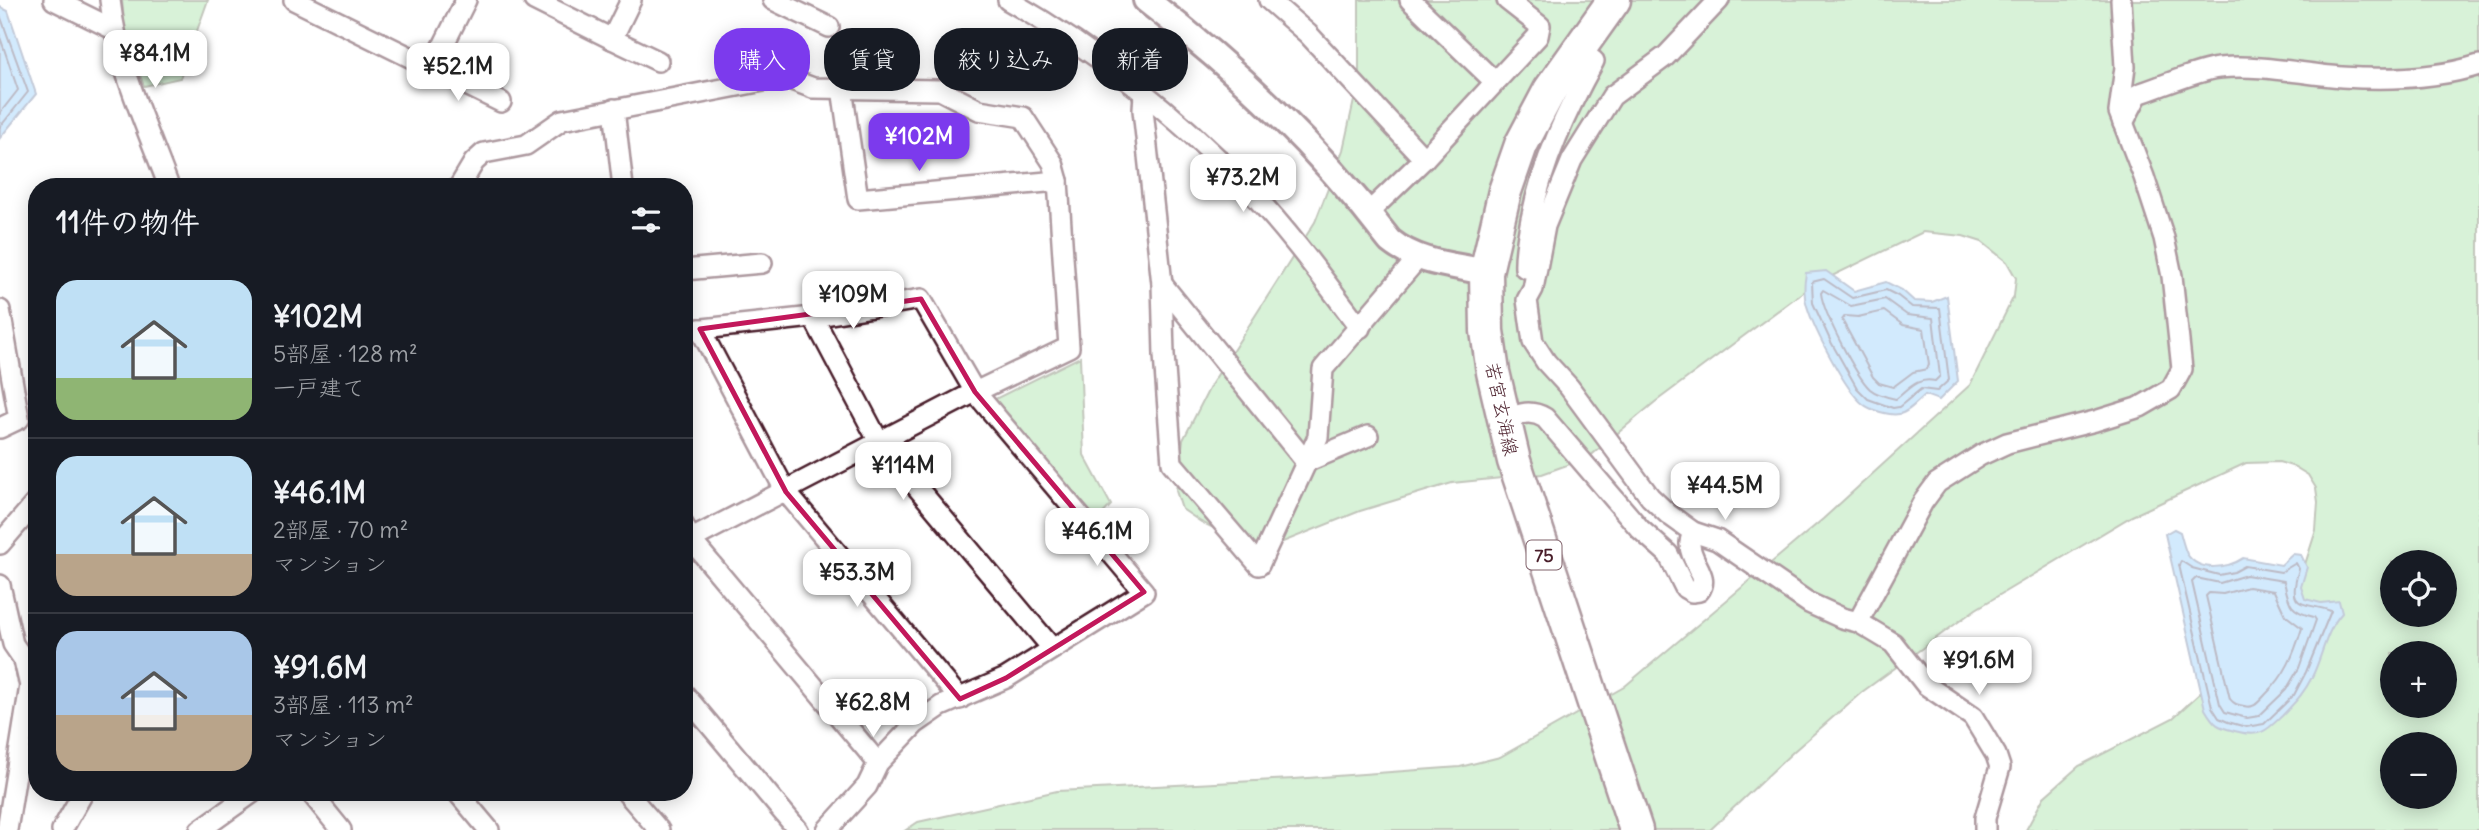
<!DOCTYPE html>
<html lang="ja">
<head>
<meta charset="utf-8">
<style>
	body { margin:0; font-family:Delius,"Klee One",sans-serif; background:#20242c; color:#f1f3f6; height:100vh; display:flex; flex-direction:column; font-size:26px; white-space:nowrap }
	* { box-sizing:border-box; margin:0 }
	p { font-size:23px; color:#9ea1a6 }
	.icon { flex:none; width:38px; height:38px; fill:none; stroke:currentColor; stroke-width:2; stroke-linecap:round; stroke-linejoin:round }
	.map { position:relative; flex:1; overflow:hidden }
	.side { position:absolute; left:28px; top:178px; width:665px; height:623px; display:flex; flex-direction:column; background:#171b24; border-radius:28px; box-shadow:0 4px 18px #0003 }
	.side>* { flex:none }
	.guide { position:absolute; left:714px; top:28px; width:665px; height:63px; display:flex; gap:14px }
	.tools { position:absolute; left:2380px; top:550px; display:grid; gap:14px }
	.tools a { display:grid; place-items:center; width:77px; height:77px; border-radius:50%; background:#171b24; box-shadow:0 4px 18px #0003; font-size:35px }
	.price { position:absolute; translate:-50% -60px; padding:0 16px; border-radius:14px; background:#fff; color:#222; font-size:23px; line-height:46px; filter:drop-shadow(0 2px 4px #0008) }
	.price::after { content:''; position:absolute; left:50%; top:42px; width:21px; height:16px; margin-left:-10px; background:inherit; clip-path:polygon(0 0,100% 0,50% 100%) }
	.price.active { background:#7c3aed; color:#fff }
	ul { padding:0; list-style:none }
	li { display:flex; align-items:center; gap:21px; height:175px; padding:0 28px }
	li+li { border-top:2px solid #363941 }
	li span { display:grid; place-items:center; flex:none; width:196px; height:140px; border-radius:21px; color:#555 }
	li>.icon { margin-inline-start:auto }
	span .icon { width:84px; height:84px; fill:#fffc; stroke-width:1 }
	li b { font-size:30px }
	h2 { display:flex; justify-content:space-between; align-items:center; height:84px; padding:0 28px; font-size:30px }
	.chip { padding:0 24px; border-radius:28px; background:#171b24; box-shadow:0 4px 18px #0003; font-size:24px; line-height:63px }
	.chip.active { background:#7c3aed; color:#fff }
	.map>svg:first-child { display:block }
	.green { fill:#a8e2a8; stroke:#79806a; stroke-width:2; fill-rule:evenodd }
	.water { fill:#9cd1fb; stroke:#7b8aa8; stroke-width:2 }
	.lines { fill:none; stroke-linecap:round; stroke-linejoin:round }
	.shore { stroke:#6b667e; stroke-width:2 }
	.minor-casing { stroke:#4a1f2b; stroke-width:24 }
	.tertiary-casing { stroke:#4a1f2b; stroke-width:30 }
	.primary-casing { stroke:#4a1f2b; stroke-width:37 }
	.minor { stroke:#fff; stroke-width:19 }
	.tertiary { stroke:#fff; stroke-width:24 }
	.primary { stroke:#fff; stroke-width:32 }
	.marked { fill:none; stroke:#c2185b; stroke-width:5; stroke-linejoin:round }
	.labels { text-anchor:middle; dominant-baseline:central; stroke-width:7; stroke-linejoin:round; paint-order:stroke }
	.shield { fill:#fff; stroke:#80626b; stroke-width:2 }
	.shield-label { font-size:18px; font-weight:bold; fill:#4a1f2b }
	.street-label { font-size:19px; fill:#4a1f2b; stroke:#fff }
</style>
</head>
<body>
<div class="map">
<svg width="2479" height="830" viewBox="0 0 2479 830">
	<rect width="100%" height="100%" fill="#fff"/>
	<filter id="ink" filterUnits="userSpaceOnUse"><feTurbulence type="fractalNoise" baseFrequency=".0143" numOctaves="2"/><feDisplacementMap in="SourceGraphic" scale="14" xChannelSelector="R" yChannelSelector="G"/><feConvolveMatrix kernelMatrix="1 2 1 2 8 2 1 2 1" color-interpolation-filters="sRGB"/></filter>
	<g filter="url(#ink)">
		<!-- green -->
		<g class="green">
			<path d="M122 0H208L180 78 144 86 125 33Z"/>
			<path d="M1359 0H2479V830H2026L2044 797 2079 766 2173 718 2233 663 2300 580 2316 530 2318 502 2316 488 2308 475 2295 467 2279 462 2246 463 2132 516 1976 609 1862 692 1794 751 1710 830H906L918 822 1057 791 1294 779 1460 767 1500 757 1624 687 1823 519 1970 385 2014 296 2016 278 2007 262 1982 242 1963 236 1923 232 1811 286 1655 402 1589 457 1542 474 1452 483 1360 511 1268 548 1240 541 1201 522 1182 509 1176 491 1183 440 1211 385 1315 222 1343 150 1359 78ZM2392 562H2445V614H2392ZM2392 653H2445V705H2392ZM2392 744H2445V796H2392Z"/>
			<path d="M1080 357 1084 455 1111 505 1097 520 995 399Z"/>
		</g>
		<!-- water -->
		<g class="water">
			<path d="M0 7 8 11 36 94 0 138Z"/>
			<path d="M1826 271 1854 291 1886 282 1902 290 1914 301 1932 302 1947 296 1958 381 1939 400 1925 395C1918 401 1908 413 1899 414 1890 416 1870 410 1863 404 1845 390 1814 329 1807 306 1803 295 1804 284 1806 273Z"/>
			<path d="M2174 529 2180 532C2182 539 2184 548 2187 554 2199 573 2228 568 2243 558L2281 565 2293 554 2301 555 2307 567 2301 587 2305 599 2321 603 2339 601 2342 613C2325 632 2323 655 2312 677 2303 695 2295 702 2282 716 2268 729 2261 738 2239 732 2219 727 2216 728 2205 709L2165 534Z"/>
		</g>
		<g class="lines">
			<!-- shore -->
			<g class="shore">
				<path d="M0 15 28 92 0 127"/>
				<path d="M0 37 18 90 0 113"/>
				<path d="M1824 279 1852 298 1886 290 1898 296 1912 307 1940 308 1949 380 1937 391 1921 389 1899 407 1893 408 1868 399 1857 388 1831 342 1813 303 1812 282Z"/>
				<path d="M1823 290 1851 306 1885 299 1907 315 1933 318 1940 376 1935 381C1917 377 1909 389 1896 399 1887 397 1877 395 1870 389 1856 376 1823 312 1821 293Z"/>
				<path d="M1884 311 1903 325 1924 329 1929 365 1927 369 1913 372 1893 387 1879 383 1873 377 1842 320 1845 316 1858 317Z"/>
				<path d="M2181 561 2192 568 2219 575 2234 572 2245 566 2281 572 2296 563 2299 569C2286 611 2303 601 2331 611L2306 672 2294 695 2264 724 2246 727 2228 722 2219 718 2212 707 2179 565Z"/>
				<path d="M2246 575 2284 581C2289 604 2289 611 2314 617L2316 620 2299 668 2286 690 2259 716 2247 718 2225 712 2220 704 2192 582 2196 578 2220 583Z"/>
				<path d="M2248 587 2274 591 2285 615 2302 628C2294 654 2286 675 2266 694 2259 701 2255 709 2244 706 2237 705 2234 704 2230 699L2206 596 2209 593 2223 594Z"/>
			</g>
			<defs>
				<g id="minor">
					<path d="M54 0 113 29"/>
					<path d="M110 0C117 65 147 127 169 187"/>
					<path d="M294 0 501 102"/>
					<path d="M534 0 612 39 631 0"/>
					<path d="M773 0 829 27"/>
					<path d="M1008 0C1095 50 1176 114 1246 187 1288 230 1324 280 1360 328"/>
					<path d="M1269 0 1308 34 1424 159"/>
					<path d="M1410 0 1495 82"/>
					<path d="M1719 0 1666 56 1612 96 1572 160 1545 226 1533 289 1527 300 1533 342 1546 362 1569 387 1650 497 1668 514 1693 532 1717 540 1809 603 1842 618 1858 622 1893 643 1926 685 1973 717 1996 755 2000 767 1985 818V830"/>
					<path d="M612 39 658 61"/>
					<path d="M432 68 466 0"/>
					<path d="M842 88 858 199 1058 181"/>
					<path d="M1144 92 1143 110 1162 284 1164 355 1172 463 1259 565 1318 437 1323 369 1418 258"/>
					<path d="M614 109 623 187"/>
					<path d="M2123 123 2138 94C2160 87 2198 70 2219 68 2261 64 2301 74 2342 77 2388 80 2435 79 2479 65"/>
					<path d="M459 187 474 162 484 153 526 145 562 120 784 77 813 88 940 90 979 110 1023 117 1053 163 1058 181 1069 347 975 392 684 543"/>
					<path d="M1368 213 1424 159 1538 36 1540 26 1507 0"/>
					<path d="M1525 268C1524 252 1528 235 1531 219 1543 161 1566 112 1594 61L1578 49"/>
					<path d="M684 270 762 263"/>
					<path d="M1162 284 1306 462"/>
					<path d="M0 310 19 419 0 428"/>
					<path d="M813 317 879 442 1052 648"/>
					<path d="M700 329 786 492 960 699"/>
					<path d="M684 331 813 317 921 299 975 392 1144 592 1006 678 941 706 915 724 878 763 867 786 827 830"/>
					<path d="M1503 420C1519 414 1530 409 1545 418L1640 529 1668 554 1685 588 1692 592 1699 591C1711 576 1689 561 1690 543 1690 539 1692 536 1693 532"/>
					<path d="M1306 462 1368 436"/>
					<path d="M684 526 691 540 878 763"/>
					<path d="M0 544 37 501"/>
					<path d="M0 585 13 644 24 660 30 686 7 830"/>
					<path d="M1858 622 1923 502 1937 483 1981 455 2007 443 2095 421 2140 407 2171 389 2182 369 2172 276 2164 238 2144 177 2119 112 2125 67 2121 0"/>
					<path d="M684 694 798 830"/>
					<path d="M311 793 341 830"/>
					<path d="M458 793 489 830"/>
					<path d="M627 793 659 830"/>
					<path d="M62 830 83 793"/>
					<path d="M200 830 252 793"/>
				</g>
				<path id="tertiary" d="M1146 0C1240 72 1318 147 1390 241 1417 263 1453 265 1486 272"/>
				<path id="primary" d="M1614 0 1550 90 1521 145 1505 191 1486 272 1487 331 1493 372 1514 461 1636 830"/>
			</defs>
			<!-- minor casing -->
			<use href="#minor" class="minor-casing"/>
			<!-- tertiary casing -->
			<use href="#tertiary" class="tertiary-casing"/>
			<!-- primary casing -->
			<use href="#primary" class="primary-casing"/>
			<!-- minor -->
			<use href="#minor" class="minor"/>
			<!-- tertiary -->
			<use href="#tertiary" class="tertiary"/>
			<!-- primary -->
			<use href="#primary" class="primary"/>
		</g>
	</g>
	<!-- marked area -->
	<path d="M0 0H2479V830H0ZM921 299 975 392 1144 592 1006 678 960 699 786 492 700 329Z" fill="#fff" fill-opacity=".55" fill-rule="evenodd"/>
	<path class="marked" d="M921 299 975 392 1144 592 1006 678 960 699 786 492 700 329Z"/>
	<g class="labels">
		<!-- shield labels -->
		<rect class="shield" x="1526.5" y="540.5" width="35" height="29" rx="5"/>
		<g class="shield-label">
			<text x="1544" y="555">75</text>
		</g>
		<!-- street labels -->
		<g class="street-label">
			<text transform="translate(1502 409) rotate(78)">若宮玄海線</text>
		</g>
	</g>
</svg>
<div class="tools">
<a><svg class="icon" aria-label="locate" viewBox="0 0 24 24"><circle cx="12" cy="12" r="6"/><path d="M12 2v4M12 18v4M2 12h4M18 12h4"/></svg></a>
<a>+</a>
<a>−</a>
</div>
<b class="price" style="left:155px;top:90px">¥84.1M</b>
<b class="price" style="left:458px;top:103px">¥52.1M</b>
<b class="price active" style="left:919px;top:173px">¥102M</b>
<b class="price" style="left:1243px;top:214px">¥73.2M</b>
<b class="price" style="left:853px;top:331px">¥109M</b>
<b class="price" style="left:903px;top:502px">¥114M</b>
<b class="price" style="left:1725px;top:522px">¥44.5M</b>
<b class="price" style="left:1097px;top:568px">¥46.1M</b>
<b class="price" style="left:857px;top:609px">¥53.3M</b>
<b class="price" style="left:1979px;top:697px">¥91.6M</b>
<b class="price" style="left:873px;top:739px">¥62.8M</b>
<div class="guide">
<a class="chip active">購入</a>
<a class="chip">賃貸</a>
<a class="chip">絞り込み</a>
<a class="chip">新着</a>
</div>
<section class="side">
<h2>11件の物件<svg class="icon" aria-label="filters" viewBox="0 0 24 24"><path d="M4 7h16M4 17h16"/><circle cx="9" cy="7" r="2"/><circle cx="15" cy="17" r="2"/></svg></h2>
<ul>
<li><span style="background:linear-gradient(#bfe0f5 70%,#8fb573 0)"><svg class="icon" aria-label="home" viewBox="0 0 24 24"><path d="M3 11l9-7 9 7M6 9v11h12V9"/></svg></span><div><b>¥102M</b><p>5部屋 · 128 m²</p><p>一戸建て</p></div></li>
<li><span style="background:linear-gradient(#bfe0f5 70%,#b9a48a 0)"><svg class="icon" aria-label="home" viewBox="0 0 24 24"><path d="M3 11l9-7 9 7M6 9v11h12V9"/></svg></span><div><b>¥46.1M</b><p>2部屋 · 70 m²</p><p>マンション</p></div></li>
<li><span style="background:linear-gradient(#a9c7e8 60%,#b9a48a 0)"><svg class="icon" aria-label="home" viewBox="0 0 24 24"><path d="M3 11l9-7 9 7M6 9v11h12V9"/></svg></span><div><b>¥91.6M</b><p>3部屋 · 113 m²</p><p>マンション</p></div></li>
</ul>
</section>
</div>
</body>
</html>
